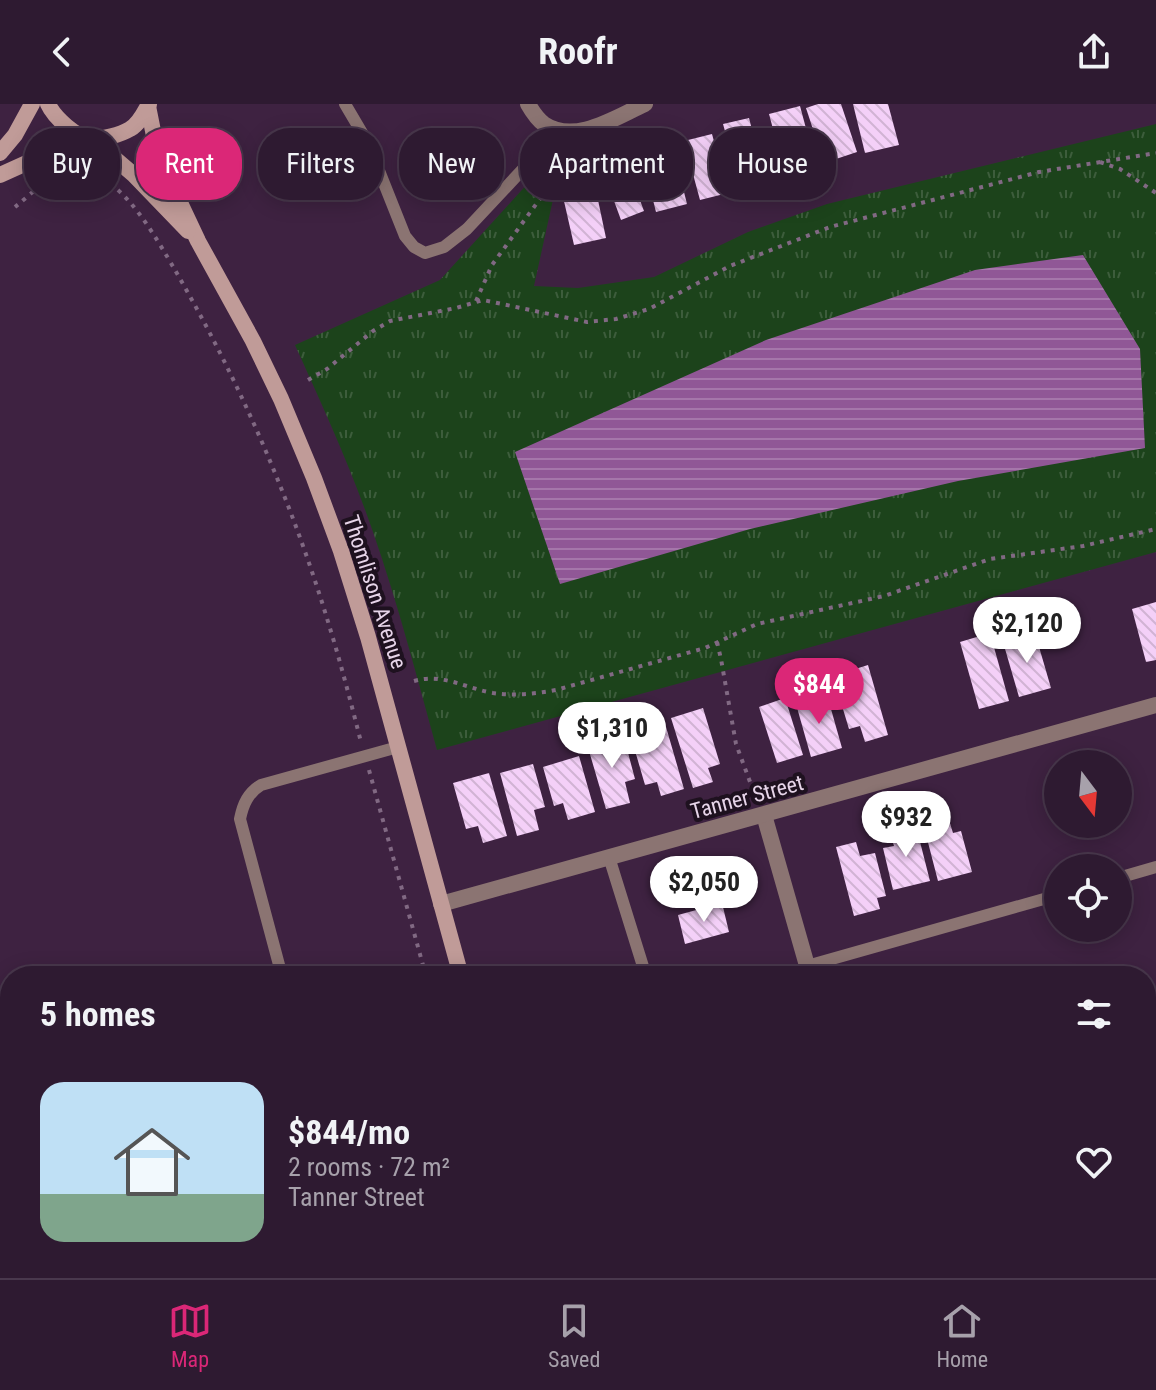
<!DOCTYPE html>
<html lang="en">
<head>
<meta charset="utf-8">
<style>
	body { margin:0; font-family:"Roboto Condensed",sans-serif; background:#3a273d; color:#f1f3f6; height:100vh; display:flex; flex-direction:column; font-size:30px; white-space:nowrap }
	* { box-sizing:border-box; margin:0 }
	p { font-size:26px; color:#a7a1ab }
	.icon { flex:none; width:44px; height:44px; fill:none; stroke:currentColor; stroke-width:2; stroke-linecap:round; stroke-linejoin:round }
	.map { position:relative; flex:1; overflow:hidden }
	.panel { position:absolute; left:0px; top:862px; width:1156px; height:312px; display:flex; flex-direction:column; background:#2e1a31; border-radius:32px 32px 0 0; box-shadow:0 4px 20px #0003,0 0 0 2px #49384d }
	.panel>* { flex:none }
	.banner { position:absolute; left:24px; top:24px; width:1108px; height:72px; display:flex; gap:16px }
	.needle { width:52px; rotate:164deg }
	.controls { position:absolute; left:1044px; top:646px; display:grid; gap:16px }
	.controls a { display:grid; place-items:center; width:88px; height:88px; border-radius:50%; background:#2e1a31; box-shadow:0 4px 20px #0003,0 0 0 2px #49384d; font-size:40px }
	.price { position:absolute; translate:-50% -68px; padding:0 18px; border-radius:28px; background:#fff; color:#222; font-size:26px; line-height:52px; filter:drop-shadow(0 2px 4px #0008) }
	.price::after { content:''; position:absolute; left:50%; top:48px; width:24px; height:18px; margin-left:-12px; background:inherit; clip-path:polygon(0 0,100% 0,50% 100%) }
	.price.current { background:#db2777; color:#fff }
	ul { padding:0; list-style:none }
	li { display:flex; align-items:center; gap:24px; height:200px; padding:0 40px }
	li span { display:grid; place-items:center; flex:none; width:224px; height:160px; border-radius:24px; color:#555 }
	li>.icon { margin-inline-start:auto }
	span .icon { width:96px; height:96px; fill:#fffc; stroke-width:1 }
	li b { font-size:34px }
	h2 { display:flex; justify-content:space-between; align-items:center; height:96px; padding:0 40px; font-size:34px }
	.tag { padding:0 28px; border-radius:32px; background:#2e1a31; box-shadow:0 4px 20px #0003,0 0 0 2px #49384d; font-size:28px; line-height:72px }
	.tag.current { background:#db2777; color:#fff }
	header { display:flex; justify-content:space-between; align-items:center; height:104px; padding:0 40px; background:#2e1a31; font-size:36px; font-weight:700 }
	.tab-bar { display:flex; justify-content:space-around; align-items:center; height:112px; border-top:2px solid #49384d; background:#2e1a31; font-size:22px; color:#a7a1ab }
	.tab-bar a { display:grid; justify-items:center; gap:4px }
	.tab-bar .current { color:#db2777 }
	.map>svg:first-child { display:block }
	.park { fill:url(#park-tufts) }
	.water { fill:url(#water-rules) }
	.building { fill:url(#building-back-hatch) }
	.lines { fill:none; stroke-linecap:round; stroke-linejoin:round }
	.path { stroke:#816983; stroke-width:4; stroke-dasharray:4 6; stroke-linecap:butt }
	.lane { stroke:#8b7472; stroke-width:12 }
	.street { stroke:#8b7472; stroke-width:16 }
	.secondary { stroke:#c09b98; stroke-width:16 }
	.labels { text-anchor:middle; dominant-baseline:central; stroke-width:8; stroke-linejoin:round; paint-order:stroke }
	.street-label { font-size:22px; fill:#e7d5e9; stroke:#1e111f }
</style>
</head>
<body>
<header><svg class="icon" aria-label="back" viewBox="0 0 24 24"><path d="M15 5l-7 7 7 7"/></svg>Roofr<svg class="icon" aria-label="share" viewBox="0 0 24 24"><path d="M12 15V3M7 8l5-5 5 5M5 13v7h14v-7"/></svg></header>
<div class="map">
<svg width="1156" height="1174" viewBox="0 0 1156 1174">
	<defs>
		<pattern id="park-tufts" width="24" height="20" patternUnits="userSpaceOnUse" patternTransform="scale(2)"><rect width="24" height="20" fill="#1c431b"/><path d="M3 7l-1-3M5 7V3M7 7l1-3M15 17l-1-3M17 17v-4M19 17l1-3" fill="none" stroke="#3d5d3c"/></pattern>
		<pattern id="water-rules" width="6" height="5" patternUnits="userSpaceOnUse" patternTransform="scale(2)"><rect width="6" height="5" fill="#905796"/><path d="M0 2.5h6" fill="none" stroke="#a576aa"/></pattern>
		<pattern id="building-back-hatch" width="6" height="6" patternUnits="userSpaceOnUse" patternTransform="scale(2)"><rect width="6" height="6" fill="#f4d0f8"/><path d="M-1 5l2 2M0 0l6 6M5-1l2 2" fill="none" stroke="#d1b3d4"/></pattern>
	</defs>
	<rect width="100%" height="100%" fill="#3e2241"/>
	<!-- park -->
	<path class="park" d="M1156 20V448L437 646C417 573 398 500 373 428 351 364 323 303 295 241L440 176 549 56 561 59 534 182 578 184 654 173 748 128 827 100Z"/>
	<!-- water -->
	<path class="water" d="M1083 151 1140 245 1145 344 958 377 750 425 560 480 515 348 766 236 975 166Z"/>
	<!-- building -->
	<g class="building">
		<path d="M818 0H841L857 48 824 59 806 4Z"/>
		<path d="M853 0H888L899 41 865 49Z"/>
		<path d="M800 2 815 58 784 66 769 10Z"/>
		<path d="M749 14 755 37 762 35 773 72 740 81 723 20Z"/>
		<path d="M480 24 495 47 473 61 478 69 446 89 426 57Z"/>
		<path d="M712 30 728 89 700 96 684 37Z"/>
		<path d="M672 40 687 100 656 108 641 48Z"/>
		<path d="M629 67 644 107 621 116 606 75Z"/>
		<path d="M594 77 606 134 574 141 561 84Z"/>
		<path d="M1156 498V556L1146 558 1132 505Z"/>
		<path d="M990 529 1009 597 979 605 960 538Z"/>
		<path d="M1035 529 1051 584 1019 593 1003 538Z"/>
		<path d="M868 561 888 631 865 638 860 622 849 625 833 572Z"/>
		<path d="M827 591 842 644 811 653 796 600Z"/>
		<path d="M785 594 803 651 777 659 759 603Z"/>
		<path d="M703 604 720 660 708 664 713 678 693 684 671 614Z"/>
		<path d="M664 616 684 685 661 692 657 678 645 681 629 626Z"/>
		<path d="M623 630 635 675 625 678 630 699 606 705 587 640Z"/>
		<path d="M579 652 595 708 568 716 563 699 554 702 543 663Z"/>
		<path d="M533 660 545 703 534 706 539 726 517 732 500 669Z"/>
		<path d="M489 669 507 732 483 739 478 722 466 725 453 679Z"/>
		<path d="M949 716 953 729 961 727 972 768 938 777 924 723Z"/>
		<path d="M916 722 930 777 893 786 883 744 894 742 890 728Z"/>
		<path d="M856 738 860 752 875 749 886 792 877 794 880 805 854 812 836 743Z"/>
		<path d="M709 763 716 793 672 804 665 775Z"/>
		<path d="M722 799 729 828 685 840 678 811Z"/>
	</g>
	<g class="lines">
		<!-- path -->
		<g class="path">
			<path d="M1100 58 1120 65 1156 89"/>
			<path d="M15 103C34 88 57 62 83 67 123 73 156 134 175 166 240 278 292 398 329 521 341 560 351 599 361 638"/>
			<path d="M476 197 492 161 542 92 553 60"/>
			<path d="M308 276 327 265 373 227 390 217 456 204 483 196 587 218 616 215 649 205 730 162 830 123 1039 68 1156 49"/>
			<path d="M717 538 721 555 736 640 756 694"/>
			<path d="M414 577C443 569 465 584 493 589 513 592 535 590 556 586L705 544 757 520 884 492 990 455 1083 442 1156 425"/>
			<path d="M369 666 426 872"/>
			<path d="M506 1164 509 1174"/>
		</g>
		<!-- lane -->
		<g class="lane">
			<path d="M345 0 368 39 405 132 414 143 425 149 444 143 467 125 538 49 556 25"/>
			<path d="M609 753 646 872"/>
			<path d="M1118 774 1156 763"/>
			<path d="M807 862 1058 791"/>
			<path d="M282 872 240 715C243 700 248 689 261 681L398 643"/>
			<path d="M1146 1103 1156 1100"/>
			<path d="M359 1164 362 1174"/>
			<path d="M734 1164 737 1174"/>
			<path d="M876 1174 914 1164"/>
		</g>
		<!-- street -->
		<g class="street">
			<path d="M528 0C532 7 537 15 544 20 575 41 616 13 645 0"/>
			<path d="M764 711 810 872"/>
			<path d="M441 800 1156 601"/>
			<path d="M1146 937 1156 934"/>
		</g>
		<!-- secondary -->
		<g class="secondary">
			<path d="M48 0C54 13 76 34 92 35 103 35 120 31 130 25 139 20 144 9 149 0"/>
			<path d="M148 2 158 52 198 137 253 237 281 295 314 374 341 447 368 533 461 872"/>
			<path d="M92 35 134 71 188 127"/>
			<path d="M0 49 15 31 32 0"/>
			<path d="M0 71 84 33"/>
			<path d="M543 1164 545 1174"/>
		</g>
	</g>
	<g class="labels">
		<!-- street labels -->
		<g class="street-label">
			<text transform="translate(375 488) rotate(72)">Thomlison Avenue</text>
			<text transform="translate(747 693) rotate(-15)">Tanner Street</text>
		</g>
	</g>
</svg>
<div class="controls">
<a><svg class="needle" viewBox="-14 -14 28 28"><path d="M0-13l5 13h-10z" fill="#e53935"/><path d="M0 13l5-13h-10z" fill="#a7a1ab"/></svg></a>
<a><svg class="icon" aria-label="locate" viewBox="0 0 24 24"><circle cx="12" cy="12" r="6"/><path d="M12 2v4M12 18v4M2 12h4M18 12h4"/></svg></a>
</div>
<b class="price" style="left:1027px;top:561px">$2,120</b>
<b class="price current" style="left:819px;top:622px">$844</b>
<b class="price" style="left:612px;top:666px">$1,310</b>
<b class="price" style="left:906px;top:755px">$932</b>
<b class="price" style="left:704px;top:820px">$2,050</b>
<div class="banner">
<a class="tag">Buy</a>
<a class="tag current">Rent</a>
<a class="tag">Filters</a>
<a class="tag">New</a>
<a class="tag">Apartment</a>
<a class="tag">House</a>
</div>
<section class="panel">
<h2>5 homes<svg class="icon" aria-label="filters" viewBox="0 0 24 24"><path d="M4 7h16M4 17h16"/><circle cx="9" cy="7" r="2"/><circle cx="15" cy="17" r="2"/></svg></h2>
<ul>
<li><span style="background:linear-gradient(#bfe0f5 70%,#7fa58c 0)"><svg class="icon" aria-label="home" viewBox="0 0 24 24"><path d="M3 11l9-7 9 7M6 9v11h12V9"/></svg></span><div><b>$844/mo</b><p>2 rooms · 72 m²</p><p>Tanner Street</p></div><svg class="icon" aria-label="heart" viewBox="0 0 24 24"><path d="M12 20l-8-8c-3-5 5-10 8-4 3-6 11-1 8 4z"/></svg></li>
</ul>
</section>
</div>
<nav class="tab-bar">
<a class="current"><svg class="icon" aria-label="map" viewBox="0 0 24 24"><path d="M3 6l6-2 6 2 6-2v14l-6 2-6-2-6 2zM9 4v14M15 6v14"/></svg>Map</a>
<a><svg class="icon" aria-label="saved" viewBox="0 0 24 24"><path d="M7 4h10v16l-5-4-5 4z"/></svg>Saved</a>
<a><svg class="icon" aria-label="home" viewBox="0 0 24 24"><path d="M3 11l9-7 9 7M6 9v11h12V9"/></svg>Home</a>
</nav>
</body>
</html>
